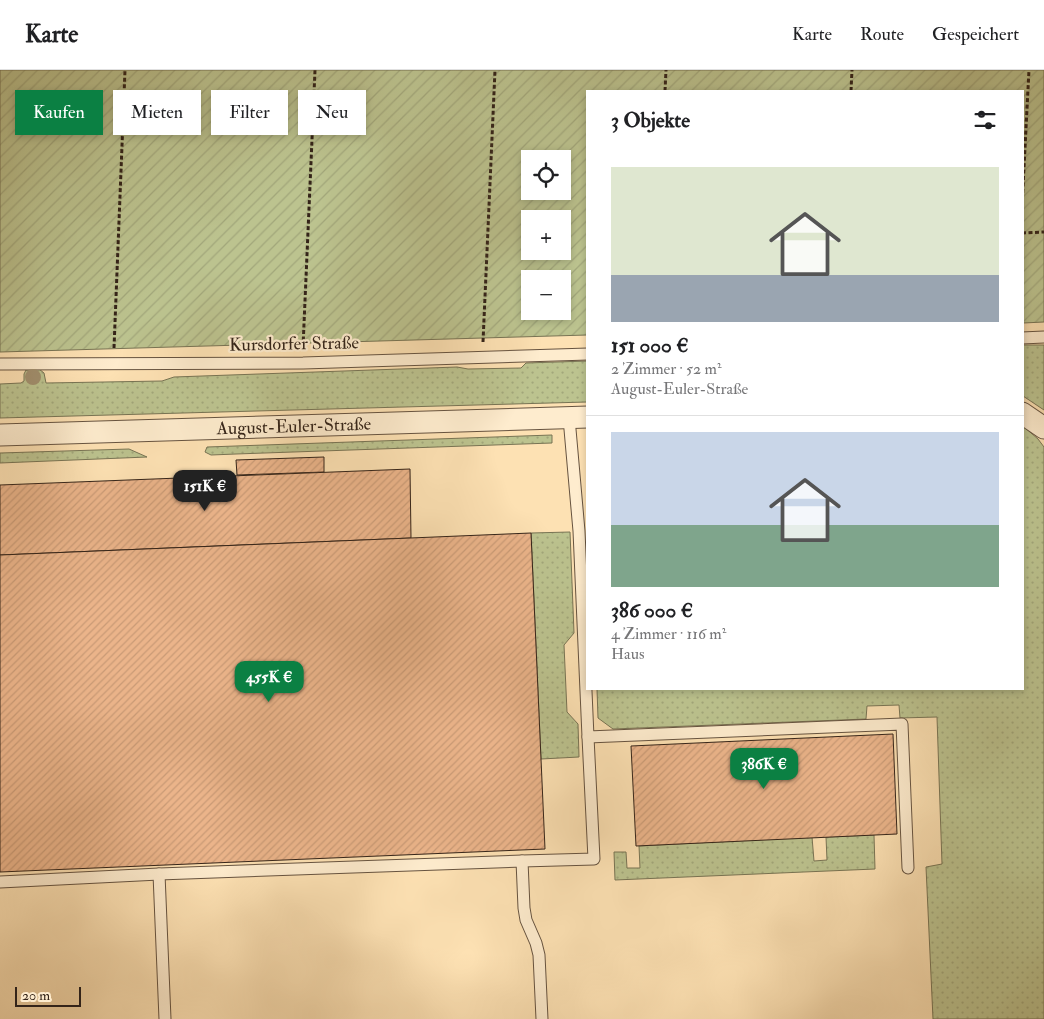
<!DOCTYPE html>
<html lang="de">
<head>
<meta charset="utf-8">
<style>
	body { margin:0; font-family:"IM FELL Double Pica",serif; background:#f2f2f2; color:#202124; height:100vh; display:flex; flex-direction:column; font-size:19px; white-space:nowrap }
	* { box-sizing:border-box; margin:0 }
	p { font-size:16px; color:#757577 }
	.icon { flex:none; width:28px; height:28px; fill:none; stroke:currentColor; stroke-width:2; stroke-linecap:round; stroke-linejoin:round }
	.map { position:relative; flex:1; overflow:hidden }
	.side { position:absolute; left:586px; top:20px; width:438px; height:600px; display:flex; flex-direction:column; background:#fff; border-radius:0px; box-shadow:0 2px 8px #0003 }
	.side>* { flex:none }
	.top-card { position:absolute; left:15px; top:20px; width:475px; height:45px; display:flex; gap:10px }
	.fabs { position:absolute; left:521px; top:80px; display:grid; gap:10px }
	.fabs a { display:grid; place-items:center; width:50px; height:50px; border-radius:0px; background:#fff; box-shadow:0 2px 8px #0003; font-size:25px }
	.scale { position:absolute; left:15px; bottom:12px; width:66px; box-sizing:border-box; padding-left:5px; border:2px solid #342419; border-top:0; font-size:14px; line-height:18px; white-space:nowrap; color:#342419; -webkit-text-stroke:4px #feecce; paint-order:stroke }
	.price { position:absolute; translate:-50% -42px; padding:0 11px; border-radius:10px; background:#0b8043; color:#fff; font-size:16px; line-height:32px; filter:drop-shadow(0 1px 2px #0008) }
	.price::after { content:''; position:absolute; left:50%; top:30px; width:15px; height:11px; margin-left:-8px; background:inherit; clip-path:polygon(0 0,100% 0,50% 100%) }
	.price.current { background:#222; color:#fff }
	ul { padding:0; list-style:none }
	li { display:grid; align-content:center; gap:10px; height:265px; padding:0 25px }
	li+li { border-top:1px solid #e0e0e0 }
	li span { display:grid; place-items:center; height:155px; border-radius:0px; color:#555 }
	li>.icon { margin-inline-start:auto }
	span .icon { width:90px; height:90px; fill:#fffc; stroke-width:1 }
	li b { font-size:21px }
	h2 { display:flex; justify-content:space-between; align-items:center; height:60px; padding:0 25px; font-size:21px }
	.tag { padding:0 18px; border-radius:0px; background:#fff; box-shadow:0 2px 8px #0003; font-size:18px; line-height:45px }
	.tag.current { background:#0b8043; color:#fff }
	header { display:flex; align-items:center; gap:30px; box-sizing:border-box; height:70px; padding:0 25px; background:#fff; border-bottom:1px solid #e0e0e0 }
	header strong { font-size:24px }
	nav { display:flex; gap:28px; margin-inline-start:auto; font-size:18px }
	.map>svg:first-child { display:block }
	.grass { fill:url(#grass-dots); stroke:#787454 }
	.garden { fill:url(#garden-furrows); stroke:#787454; fill-rule:evenodd }
	.building { fill:url(#building-hatch); stroke:#342419 }
	.lines { fill:none; stroke-linecap:round; stroke-linejoin:round }
	.lane-casing { stroke:#665340; stroke-width:13 }
	.street-casing { stroke:#665340; stroke-width:23 }
	.path { stroke:#342419; stroke-width:3; stroke-dasharray:4 2.5; stroke-linecap:butt }
	.lane { stroke:#feecce; stroke-width:11 }
	.street { stroke:#feecce; stroke-width:21 }
	.tree { fill:#a18f6e }
	.labels { text-anchor:middle; dominant-baseline:central; stroke-width:4.5; stroke-linejoin:round; paint-order:stroke }
	.street-label { font-size:18px; fill:#342419; stroke:#feecce }
</style>
</head>
<body>
<header>
<strong>Karte</strong>
<nav><a>Karte</a><a>Route</a><a>Gespeichert</a></nav>
</header>
<div class="map">
<svg width="1044" height="949" viewBox="0 0 1044 949">
	<defs>
		<pattern id="grass-dots" width="8" height="8" patternUnits="userSpaceOnUse" patternTransform="scale(1.25)"><rect width="8" height="8" fill="#bcc38f"/><path d="M2 2h.1M6 6h.1" fill="none" stroke="#a2a77b" stroke-width="1.8" stroke-linecap="round"/></pattern>
		<pattern id="garden-furrows" width="10" height="10" patternUnits="userSpaceOnUse" patternTransform="scale(1.25)"><rect width="10" height="10" fill="#bcc38f"/><path d="M-1 1l2-2M0 10L10 0M9 11l2-2" fill="none" stroke="#a2a77b"/></pattern>
		<pattern id="building-hatch" width="6" height="6" patternUnits="userSpaceOnUse" patternTransform="scale(1.25)"><rect width="6" height="6" fill="#ebb48a"/><path d="M-1 1l2-2M0 6l6-6M5 7l2-2" fill="none" stroke="#ca9b76"/></pattern>
	</defs>
	<rect width="100%" height="100%" fill="#fde1b3"/>
	<filter id="stains"><feTurbulence type="fractalNoise" baseFrequency=".004" numOctaves="4"/><feColorMatrix values="0 0 0 0 .2 0 0 0 0 .09 0 0 0 0 .02 0 0 0 .5 -.17"/></filter>
	<radialGradient id="worn" r=".72"><stop offset=".6" stop-color="#630" stop-opacity="0"/><stop offset="1" stop-color="#630" stop-opacity=".3"/></radialGradient>
	<!-- grass -->
	<g class="grass">
		<path d="M1023 275H1044V340L1023 326Z"/>
		<path d="M588 291 587 332 0 348V314L21 313 24 311V304L26 300 39 299 44 303 46 313 162 311 174 307 457 297 468 299 521 298 526 293Z"/>
		<path d="M1023 356 1038 369 1044 377V949H933L926 797 942 794 937 647 900 648 899 635 867 636 866 649 613 659 598 648 597 619H1022Z"/>
		<path d="M552 365V373L236 384 211 385 205 382 207 377Z"/>
		<path d="M129 379 147 387 0 393V383Z"/>
		<path d="M570 462 574 563 564 575 567 642 578 654 579 687 541 689 531 463Z"/>
		<path d="M874 765 875 799 615 810 614 782H626L627 798H640L639 776 812 767 814 791 827 790 826 767Z"/>
	</g>
	<!-- garden -->
	<path class="garden" d="M0 0H1044V252L1023 253 1022 21H588L587 265 0 282ZM530 89H562V121H530ZM530 149H562V181H530ZM530 209H562V241H530Z"/>
	<!-- building -->
	<g class="building">
		<path d="M324 387V402L237 405 236 390Z"/>
		<path d="M410 399 411 468 0 485V415Z"/>
		<path d="M531 463 545 779 0 802V485Z"/>
		<path d="M893 664 897 764 636 776 631 676Z"/>
	</g>
	<g class="lines">
		<defs>
			<g id="lane">
				<path d="M1022 268 1044 267"/>
				<path d="M0 294 303 293 588 284"/>
				<path d="M569 348 579 461 588 667 902 654 908 798"/>
				<path d="M522 791 594 789 588 667"/>
				<path d="M159 804 165 949"/>
				<path d="M0 812 159 804 522 791 524 838 526 850 536 873 539 885 542 949"/>
			</g>
			<g id="street">
				<path d="M1022 343 1044 358"/>
				<path id="s1" d="M0 365 588 347"/>
			</g>
		</defs>
		<!-- lane casing -->
		<use href="#lane" class="lane-casing"/>
		<!-- street casing -->
		<use href="#street" class="street-casing"/>
		<!-- path -->
		<g class="path">
			<path d="M665 21 666 0"/>
			<path d="M851 21 852 0"/>
			<path d="M1022 136 1029 0"/>
			<path d="M1022 163 1044 162"/>
			<path d="M483 272 495 0"/>
			<path d="M303 277 315 0"/>
			<path d="M114 278 125 0"/>
		</g>
		<!-- lane -->
		<use href="#lane" class="lane"/>
		<!-- street -->
		<use href="#street" class="street"/>
	</g>
	<!-- trees -->
	<circle class="tree" cx="33" cy="307" r="8"/>
	<g class="labels">
		<!-- street labels -->
		<g class="street-label">
			<text transform="translate(294 274) rotate(-1)">Kursdorfer Straße</text>
			<text stroke="none"><textPath href="#s1" startOffset="294">August-Euler-Straße</textPath></text>
		</g>
	</g>
	<rect width="100%" height="100%" filter="url(#stains)"/>
	<rect width="100%" height="100%" fill="url(#worn)"/>
</svg>
<div class="fabs">
<a><svg class="icon" aria-label="locate" viewBox="0 0 24 24"><circle cx="12" cy="12" r="6"/><path d="M12 2v4M12 18v4M2 12h4M18 12h4"/></svg></a>
<a>+</a>
<a>−</a>
</div>
<div class="scale">20 m</div>
<b class="price current" style="left:205px;top:442px">151K €</b>
<b class="price" style="left:269px;top:633px">455K €</b>
<b class="price" style="left:764px;top:720px">386K €</b>
<div class="top-card">
<a class="tag current">Kaufen</a>
<a class="tag">Mieten</a>
<a class="tag">Filter</a>
<a class="tag">Neu</a>
</div>
<section class="side">
<h2>3 Objekte<svg class="icon" aria-label="filters" viewBox="0 0 24 24"><path d="M4 7h16M4 17h16"/><circle cx="9" cy="7" r="2"/><circle cx="15" cy="17" r="2"/></svg></h2>
<ul>
<li><span style="background:linear-gradient(#dfe7d0 70%,#9aa5b1 0)"><svg class="icon" aria-label="home" viewBox="0 0 24 24"><path d="M3 11l9-7 9 7M6 9v11h12V9"/></svg></span><div><b>151 000 €</b><p>2 Zimmer · 52 m²</p><p>August-Euler-Straße</p></div></li>
<li><span style="background:linear-gradient(#c9d6e8 60%,#7fa58c 0)"><svg class="icon" aria-label="home" viewBox="0 0 24 24"><path d="M3 11l9-7 9 7M6 9v11h12V9"/></svg></span><div><b>386 000 €</b><p>4 Zimmer · 116 m²</p><p>Haus</p></div></li>
</ul>
</section>
</div>
</body>
</html>
